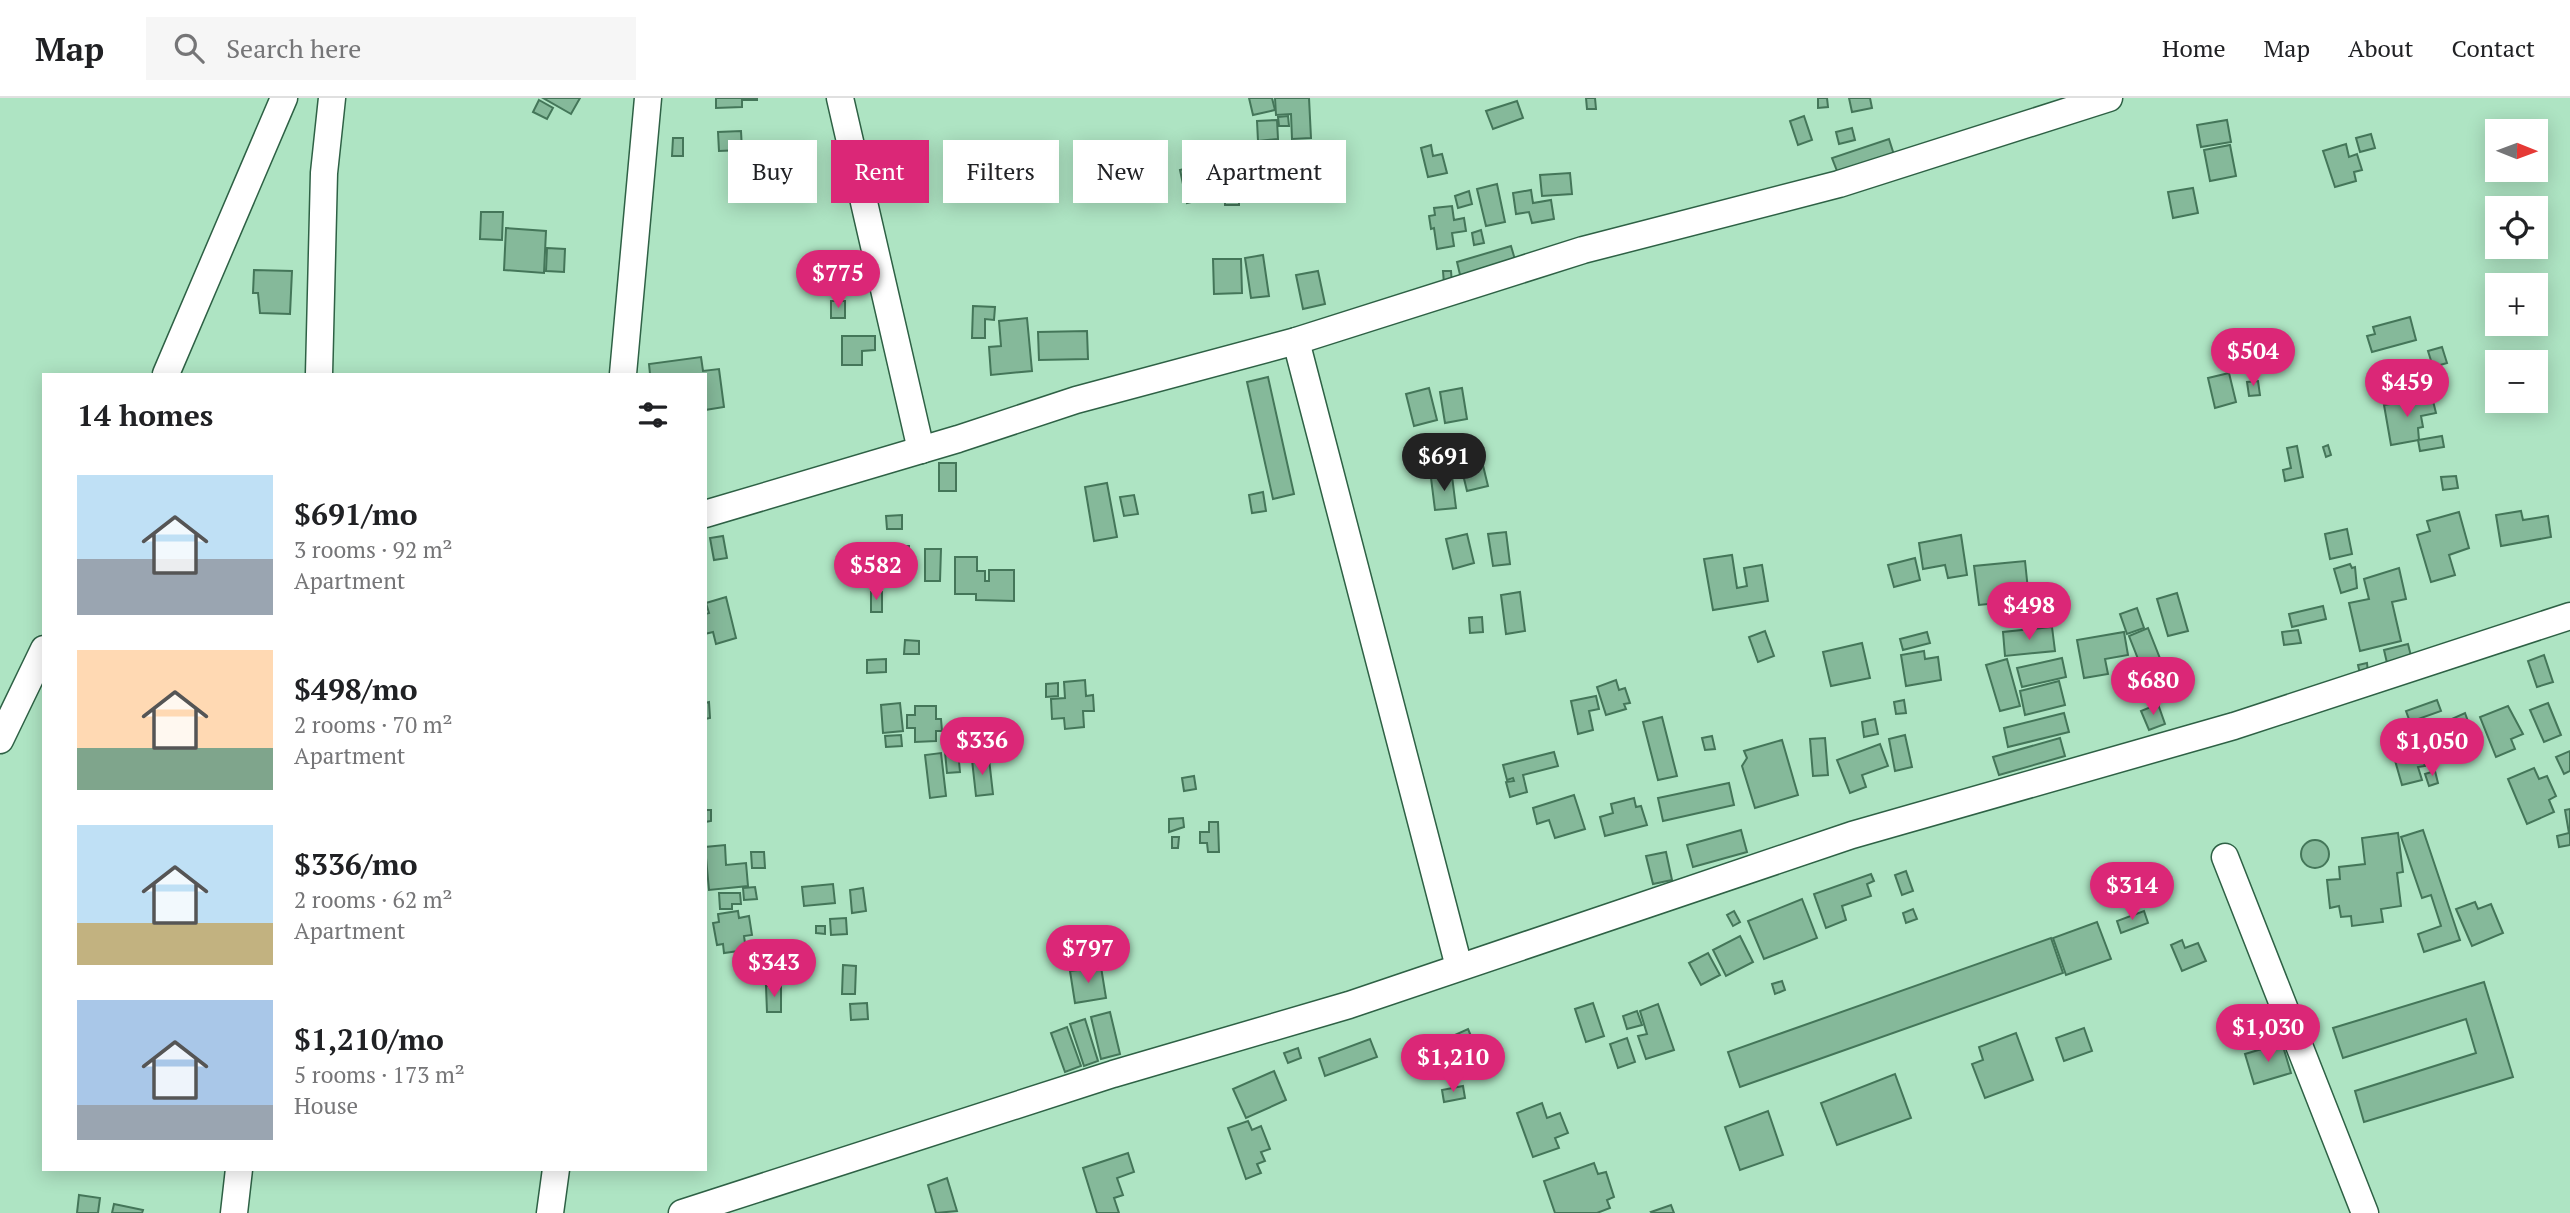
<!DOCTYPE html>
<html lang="en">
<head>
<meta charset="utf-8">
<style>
	body { margin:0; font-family:"PT Serif",serif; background:#f6f6f6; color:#202124; height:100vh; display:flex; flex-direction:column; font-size:26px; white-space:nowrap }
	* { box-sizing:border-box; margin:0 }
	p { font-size:23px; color:#757577 }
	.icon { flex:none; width:38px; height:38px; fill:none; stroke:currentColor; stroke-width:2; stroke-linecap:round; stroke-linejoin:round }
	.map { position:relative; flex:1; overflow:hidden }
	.panel { position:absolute; left:42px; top:275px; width:665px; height:798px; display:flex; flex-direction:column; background:#fff; border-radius:0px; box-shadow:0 4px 18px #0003 }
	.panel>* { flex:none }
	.banner { position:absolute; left:728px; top:42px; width:665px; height:63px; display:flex; gap:14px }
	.needle { width:46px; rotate:91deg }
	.fabs { position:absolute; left:2485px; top:21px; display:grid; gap:14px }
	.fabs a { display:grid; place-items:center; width:63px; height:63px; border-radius:0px; background:#fff; box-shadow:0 4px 18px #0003; font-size:35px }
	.price { position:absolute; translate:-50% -60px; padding:0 16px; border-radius:24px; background:#db2777; color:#fff; font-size:23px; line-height:46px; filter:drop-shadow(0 2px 4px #0008) }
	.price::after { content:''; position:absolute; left:50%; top:42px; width:21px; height:16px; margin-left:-10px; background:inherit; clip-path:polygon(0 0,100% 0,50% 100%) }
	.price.on { background:#222; color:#fff }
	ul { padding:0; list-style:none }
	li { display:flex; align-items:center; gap:21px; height:175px; padding:0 35px }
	li span { display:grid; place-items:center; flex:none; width:196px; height:140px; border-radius:0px; color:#555 }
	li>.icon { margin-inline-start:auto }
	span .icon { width:84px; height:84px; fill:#fffc; stroke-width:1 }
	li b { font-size:30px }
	h2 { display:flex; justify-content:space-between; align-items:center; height:84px; padding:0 35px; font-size:30px }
	.pill { padding:0 24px; border-radius:0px; background:#fff; box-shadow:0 4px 18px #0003; font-size:24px; line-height:63px }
	.pill.on { background:#db2777; color:#fff }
	header { display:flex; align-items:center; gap:42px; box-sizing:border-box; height:98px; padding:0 35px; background:#fff; border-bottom:2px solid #e0e0e0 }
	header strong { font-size:33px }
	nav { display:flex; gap:38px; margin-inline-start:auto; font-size:24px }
	.search { width:490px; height:63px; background:#f6f6f6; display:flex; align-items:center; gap:18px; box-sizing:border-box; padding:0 24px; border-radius:0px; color:#757577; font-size:26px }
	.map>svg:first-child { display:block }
	.building { fill:#85b99a; stroke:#447659; stroke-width:2 }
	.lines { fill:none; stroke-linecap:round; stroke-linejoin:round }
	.minor-casing { stroke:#2e6145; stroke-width:29 }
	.minor { stroke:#fff; stroke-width:26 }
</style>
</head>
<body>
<header>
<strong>Map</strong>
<div class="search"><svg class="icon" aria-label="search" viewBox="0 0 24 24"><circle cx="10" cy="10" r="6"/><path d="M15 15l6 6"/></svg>Search here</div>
<nav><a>Home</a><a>Map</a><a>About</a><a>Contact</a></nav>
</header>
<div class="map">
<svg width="2570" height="1115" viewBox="0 0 2570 1115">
	<rect width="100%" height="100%" fill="#aee4c3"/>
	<!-- building -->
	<g class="building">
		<path d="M543 0H580L571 16Z"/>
		<path d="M716 0H757V2H742V9L716 10Z"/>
		<path d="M1249 0H1272L1275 12 1253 17Z"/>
		<path d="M1275 0H1309L1311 40 1292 41 1291 16 1276 17Z"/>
		<path d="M1586 0H1595L1596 11H1587Z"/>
		<path d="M1818 0H1827L1828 9 1818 10Z"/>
		<path d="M1849 0H1870L1872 10 1852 14Z"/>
		<path d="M539 2 553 10 547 21 533 14Z"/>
		<path d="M1517 3 1523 20 1493 31 1486 13Z"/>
		<path d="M1288 18 1289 28H1279L1278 19Z"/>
		<path d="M1804 18 1812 42 1798 47 1790 23Z"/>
		<path d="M1277 22 1278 41 1258 43 1257 23Z"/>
		<path d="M2227 22 2231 44 2201 49 2197 27Z"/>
		<path d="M1852 30 1855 42 1839 46 1836 34Z"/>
		<path d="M741 33 742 52 719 53 718 34Z"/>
		<path d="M2371 36 2375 50 2360 54 2356 40Z"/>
		<path d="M673 40H683V58H672Z"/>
		<path d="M1889 41 1895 60 1839 78 1832 60Z"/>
		<path d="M2346 46 2349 59 2357 56 2362 72 2354 74 2356 83 2335 89 2323 53Z"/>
		<path d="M1228 47 1236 85 1221 88 1213 49Z"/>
		<path d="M1431 47 1433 58 1442 56 1447 75 1428 79 1421 50Z"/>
		<path d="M2230 47 2236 78 2210 83 2204 52Z"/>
		<path d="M1209 65 1216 98 1187 105 1180 72Z"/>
		<path d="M1570 75 1572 96 1542 98 1540 77Z"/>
		<path d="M1497 86 1505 124 1486 128 1477 91Z"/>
		<path d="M2193 90 2198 115 2173 120 2168 94Z"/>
		<path d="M1239 92V107H1225V93Z"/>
		<path d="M1531 92 1533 105 1551 102 1554 121 1532 125 1529 114 1516 116 1513 95Z"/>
		<path d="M1469 93 1472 106 1458 110 1455 98Z"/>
		<path d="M1452 108 1454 122 1464 120 1466 133 1452 135 1454 148 1437 151 1434 130 1431 131 1429 118 1435 117 1434 110Z"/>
		<path d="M481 114H503L502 142 480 141Z"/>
		<path d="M506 130 546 133 544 175 504 172Z"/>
		<path d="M1481 132 1484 145 1474 147 1472 135Z"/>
		<path d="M1511 148 1516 165 1461 181 1457 164Z"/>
		<path d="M547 150 565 151 564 174 546 173Z"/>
		<path d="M1263 157 1269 198 1251 200 1245 160Z"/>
		<path d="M1213 161H1241L1242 195 1214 196Z"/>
		<path d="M254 172 292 173 290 216 260 215 258 195H253Z"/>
		<path d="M1318 173 1325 206 1303 211 1296 177Z"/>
		<path d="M1443 173H1451L1452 186H1444Z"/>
		<rect x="831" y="203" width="14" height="17"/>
		<path d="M973 208 995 209 994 222 985 221V240H972Z"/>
		<path d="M2410 219 2416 242 2372 254 2367 238 2375 236 2373 229Z"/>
		<path d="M1027 220 1032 273 991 277 989 249 1001 248 999 223Z"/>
		<path d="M1087 233 1088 261 1039 262 1038 234Z"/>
		<path d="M842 238H875V252L862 253V267H842Z"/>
		<path d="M2442 249 2447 265 2433 269 2428 253Z"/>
		<path d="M701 259 703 273 719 271 724 309 705 312V276H650L649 266Z"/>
		<path d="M2229 275 2236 304 2215 310 2208 280Z"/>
		<path d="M1268 279 1294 396 1273 401 1247 284Z"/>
		<path d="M2258 283 2260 297 2249 298 2247 284Z"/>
		<path d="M1429 290 1437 322 1414 328 1406 296Z"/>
		<path d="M1462 290 1467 321 1445 325 1440 294Z"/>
		<path d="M2432 299 2436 315 2421 318 2423 329 2418 330 2419 342 2391 347 2384 307Z"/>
		<path d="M2442 338 2444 349 2420 353 2418 342Z"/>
		<path d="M1453 345 1456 366 1434 370 1430 349Z"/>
		<path d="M2328 347 2331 357 2326 359 2323 349Z"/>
		<path d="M2297 348 2303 379 2285 383 2283 372 2291 370 2287 350Z"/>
		<path d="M1479 351 1488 388 1467 393 1458 356Z"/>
		<rect x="939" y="365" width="17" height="28"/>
		<path d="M1452 378 1456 410 1435 412 1431 380Z"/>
		<path d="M2456 378 2458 390 2443 392 2441 379Z"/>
		<path d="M1107 385 1117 439 1094 443 1085 389Z"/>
		<path d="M1263 394 1266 413 1252 415 1249 397Z"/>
		<path d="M1134 397 1138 416 1124 418 1120 399Z"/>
		<path d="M2521 413 2523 422 2548 418 2551 439 2501 448 2496 417Z"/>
		<path d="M2459 414 2469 450 2449 457 2455 477 2431 484 2417 437 2430 433 2427 423Z"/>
		<path d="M902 417V431H887L886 418Z"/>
		<path d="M2347 431 2352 456 2330 461 2325 436Z"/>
		<path d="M1506 434 1510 466 1493 468 1488 436Z"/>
		<path d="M1467 436 1474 465 1453 471 1446 441Z"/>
		<path d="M1961 437 1967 477 1948 480 1945 467 1923 471 1919 445Z"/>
		<path d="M723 438 727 460 714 462 710 440Z"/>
		<path d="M895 448H909V461L896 462Z"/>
		<path d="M925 451H941L940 483H925Z"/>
		<path d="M856 455 858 462 867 459 874 480 856 486 847 458Z"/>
		<path d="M1732 457 1737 490 1747 488 1744 470 1762 467 1768 503 1713 512 1704 461Z"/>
		<path d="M955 459H977V473H985V483H989V472H1014V503L976 502V496H955Z"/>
		<path d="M1915 460 1920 482 1894 489 1888 467Z"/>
		<path d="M2025 463 2028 492 2017 493V503L1979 507 1974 468Z"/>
		<path d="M2350 466 2352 470 2355 469 2357 490 2341 495 2334 471Z"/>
		<path d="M2399 470 2406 501 2392 504 2401 543 2360 553 2349 505 2369 501 2364 481Z"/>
		<rect x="871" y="494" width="11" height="20"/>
		<path d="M1520 494 1525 533 1506 536 1501 497Z"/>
		<path d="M2177 495 2188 533 2168 538 2157 501Z"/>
		<path d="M726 499 736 540 716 546 713 534 705 536V516L709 515 706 505Z"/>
		<path d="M2323 508 2326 521 2292 529 2289 516Z"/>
		<path d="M2137 510 2144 530 2127 536 2120 516Z"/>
		<path d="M1482 519 1483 534 1470 535 1469 520Z"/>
		<path d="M2052 529 2055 553 2005 558 2003 534Z"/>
		<path d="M2148 530 2161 563 2142 571 2129 538Z"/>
		<path d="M2298 532 2301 545 2284 547 2282 534Z"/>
		<path d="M1765 533 1774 558 1758 564 1749 539Z"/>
		<path d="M1927 534 1930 545 1903 552 1900 541Z"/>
		<path d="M2124 534 2128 557 2105 561 2108 576 2084 580 2077 542Z"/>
		<path d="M905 542 919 543V556H904Z"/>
		<path d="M1862 545 1870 580 1831 588 1823 554Z"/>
		<path d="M2408 546 2411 558 2387 565 2384 552Z"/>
		<path d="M1924 553 1925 561 1938 559 1941 582 1906 588 1901 557Z"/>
		<path d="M2544 557 2553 584 2537 589 2528 563Z"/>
		<path d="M2062 560 2066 579 2022 589 2017 570Z"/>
		<path d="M886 561V574L867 575V562Z"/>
		<path d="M2007 561 2020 608 2000 613 1986 567Z"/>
		<path d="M2367 565 2368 574 2360 576 2358 567Z"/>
		<path d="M1085 582 1086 598 1093 597 1094 613H1083L1084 629 1065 631 1064 620 1052 621 1051 601 1065 600 1064 584Z"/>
		<path d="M1616 582 1619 592 1625 590 1630 605 1624 606 1626 611 1606 617 1597 589Z"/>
		<path d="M2059 583 2065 607 2025 617 2020 593Z"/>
		<path d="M1058 585V598L1046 599V586Z"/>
		<path d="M1596 598 1599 611 1589 613 1593 632 1578 636 1571 603Z"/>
		<path d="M1904 602 1906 615 1896 616 1894 604Z"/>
		<path d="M2437 602 2441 613 2410 624 2406 613Z"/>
		<path d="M709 604 710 620 705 621V605Z"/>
		<path d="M900 605 903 633 883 635 881 607Z"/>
		<path d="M2548 605 2561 637 2544 644 2530 612Z"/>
		<path d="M2158 606 2165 626 2149 632 2141 613Z"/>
		<path d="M915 608H936V621H941L942 633H936V643L915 644V630H907V617H915Z"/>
		<path d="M2508 608 2523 636 2511 641 2515 651 2496 659 2480 619Z"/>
		<path d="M2064 615 2069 634 2008 649 2004 630Z"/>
		<path d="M2465 615 2475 643 2455 651 2445 624Z"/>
		<path d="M1662 619 1677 678 1658 682 1643 624Z"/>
		<path d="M1875 621 1878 636 1864 639 1862 624Z"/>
		<path d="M901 637 902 648 886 649 885 638Z"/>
		<path d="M1905 637 1912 669 1895 673 1889 641Z"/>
		<path d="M2416 637 2425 668 2418 669 2422 682 2402 687 2390 645Z"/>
		<path d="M1712 638 1715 651 1705 652 1702 640Z"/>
		<path d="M1825 640 1828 677 1813 678 1810 641Z"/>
		<path d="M2060 640 2065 658 1999 677 1993 659Z"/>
		<path d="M1782 642 1798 697 1755 710 1742 668 1747 660 1744 653Z"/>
		<path d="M1880 646 1888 668 1862 677 1866 689 1850 695 1837 662Z"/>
		<path d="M958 653 960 674 947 675 945 654Z"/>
		<path d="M2570 653V673L2564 676 2556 659Z"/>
		<path d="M1554 654 1558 668 1523 677 1527 694 1510 699 1506 684 1514 683 1513 680 1507 682 1503 667Z"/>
		<path d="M941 655 946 698 930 700 925 657Z"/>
		<path d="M989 661 993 696 976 698 972 662Z"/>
		<path d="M2534 670 2539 681 2547 678 2556 698 2549 702 2554 714 2527 726 2508 681Z"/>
		<path d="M2435 673 2438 685 2429 688 2425 676Z"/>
		<path d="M1194 678 1196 691 1184 693 1182 680Z"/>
		<path d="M1729 685 1734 707 1663 723 1658 700Z"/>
		<path d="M1574 697 1585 731 1555 740 1549 722 1537 726 1533 710Z"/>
		<path d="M1634 700 1636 709 1641 708 1647 727 1605 738 1600 719 1613 715 1611 706Z"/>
		<path d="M2570 711V747L2559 749 2557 738 2569 735 2565 712Z"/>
		<path d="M705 712H711V723L705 724Z"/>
		<path d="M1183 720 1184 729 1169 734V721Z"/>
		<path d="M1209 724H1218L1219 754H1208L1207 745H1200V734H1209Z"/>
		<path d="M1741 732 1747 754 1693 769 1687 747Z"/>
		<path d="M2423 732 2460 842 2424 854 2418 836 2441 828 2431 797 2422 800 2401 739Z"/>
		<path d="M2398 735 2403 774 2397 775 2401 808 2381 811 2383 824 2352 828 2351 818 2341 819 2339 808 2330 810 2327 782 2340 781 2339 769 2365 766 2362 740Z"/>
		<path d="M1172 739H1179L1178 750H1172Z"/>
		<circle cx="2315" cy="756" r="14"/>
		<path d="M725 747 726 767 746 765 748 788 709 792 705 749Z"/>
		<path d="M751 754H764L765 770H752Z"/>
		<path d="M1666 754 1672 782 1653 786 1646 758Z"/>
		<path d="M1906 773 1913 793 1902 797 1895 777Z"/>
		<path d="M1871 776 1874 783 1867 786 1871 798 1842 808 1846 822 1826 830 1814 796Z"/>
		<path d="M833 786 835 805 804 808 802 789Z"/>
		<path d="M755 789 757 801 744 802 743 790Z"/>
		<path d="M863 790 866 813 852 815 850 792Z"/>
		<path d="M719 795H740L741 806H732V811H720Z"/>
		<path d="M1802 801 1817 840 1764 861 1748 823Z"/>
		<path d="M2475 804 2478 811 2491 806 2503 835 2472 848 2456 811Z"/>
		<path d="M1913 811 1917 821 1906 825 1903 815Z"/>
		<path d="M738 813 739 820 749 818 752 837 744 838 746 852 724 855 723 846 717 847 713 825 719 824 718 816Z"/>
		<path d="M1734 813 1740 824 1733 828 1727 817Z"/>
		<path d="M2144 813 2148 825 2121 835 2117 823Z"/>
		<path d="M846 820 847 836 831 837 830 821Z"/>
		<path d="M2097 824 2111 861 2066 877 2053 840Z"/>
		<path d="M816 828H825V836L816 835Z"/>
		<path d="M1740 838 1753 864 1726 878 1713 852Z"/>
		<path d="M2051 840 2063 875 1740 989 1728 954Z"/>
		<path d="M2182 842 2185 850 2198 845 2206 863 2182 873 2171 847Z"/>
		<path d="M1708 855 1720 877 1701 887 1689 865Z"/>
		<path d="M843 867 856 868 855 896H842Z"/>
		<path d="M1101 869 1106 900 1075 905 1070 873Z"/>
		<path d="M1782 883 1785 892 1775 896 1772 886Z"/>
		<path d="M2484 884 2513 979 2364 1024 2355 993 2476 955 2466 921 2343 960 2333 930Z"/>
		<path d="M766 888H781V914H767Z"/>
		<path d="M867 905 868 921 851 922 850 906Z"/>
		<path d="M1593 905 1604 938 1586 944 1575 911Z"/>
		<path d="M1658 906 1674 952 1646 961 1638 938 1647 936 1640 913Z"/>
		<path d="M1637 913 1642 927 1627 931 1623 918Z"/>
		<path d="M1110 914 1120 956 1101 961 1091 919Z"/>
		<path d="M1085 921 1098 963 1084 968 1070 926Z"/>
		<path d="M1067 929 1081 968 1065 974 1051 935Z"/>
		<path d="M2084 930 2092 953 2064 963 2056 940Z"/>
		<path d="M1468 931 1485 971 1464 980 1446 941Z"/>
		<path d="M2016 935 2033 982 1985 1000 1972 966 1983 962 1979 949Z"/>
		<path d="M1439 940 1445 961 1427 967 1421 946Z"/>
		<path d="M1627 940 1635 964 1618 970 1610 946Z"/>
		<path d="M1370 941 1377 959 1325 978 1319 960Z"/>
		<path d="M2282 945 2291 975 2254 986 2245 956Z"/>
		<path d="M1298 950 1301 960 1288 965 1284 955Z"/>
		<path d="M1274 973 1286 1002 1246 1020 1233 991Z"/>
		<path d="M1895 976 1911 1020 1837 1047 1821 1005Z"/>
		<path d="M1463 988 1465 1000 1444 1004 1442 992Z"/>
		<path d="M1542 1005 1547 1020 1560 1015 1568 1035 1555 1040 1559 1050 1533 1059 1517 1015Z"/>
		<path d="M1768 1013 1783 1057 1740 1072 1725 1029Z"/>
		<path d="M1248 1023 1252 1032 1261 1028 1270 1051 1261 1054 1265 1063 1257 1066 1261 1075 1246 1081 1228 1030Z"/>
		<path d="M1128 1055 1134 1074 1117 1080 1123 1097 1114 1100 1119 1115H1097L1083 1070Z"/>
		<path d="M1594 1065 1598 1076 1606 1074 1614 1099 1607 1102 1610 1110 1597 1115H1555L1544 1083Z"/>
		<path d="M947 1080 957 1113 936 1115 928 1087Z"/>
		<path d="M79 1097 100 1100 98 1115H77Z"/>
		<path d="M114 1106 143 1112 142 1115H112Z"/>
		<path d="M1671 1107 1674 1115H1652L1651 1114Z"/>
	</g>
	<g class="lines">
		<defs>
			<g id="minor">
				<path d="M840 0 921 352"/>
				<path d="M1296 243 1459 869"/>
				<path d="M166 276 284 0"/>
				<path d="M319 276 324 75 332 0"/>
				<path d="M623 276 648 0"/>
				<path d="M705 416 958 341 1076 302 1296 243 1583 152 1839 86 2109 0"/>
				<path d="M0 642 44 551"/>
				<path d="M2225 759 2365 1115"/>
				<path d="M234 1115 239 1071"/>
				<path d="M550 1115 556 1071"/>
				<path d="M682 1115 1113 976 1349 907 1852 737 2234 628 2570 518"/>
			</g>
		</defs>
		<!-- minor casing -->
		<use href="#minor" class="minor-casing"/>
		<!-- minor -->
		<use href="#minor" class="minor"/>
	</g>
</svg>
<div class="fabs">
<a><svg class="needle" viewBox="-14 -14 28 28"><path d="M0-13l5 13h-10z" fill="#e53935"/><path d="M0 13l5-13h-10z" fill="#757577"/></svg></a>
<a><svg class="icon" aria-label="locate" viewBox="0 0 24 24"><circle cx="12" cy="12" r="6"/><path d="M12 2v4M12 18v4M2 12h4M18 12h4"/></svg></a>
<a>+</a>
<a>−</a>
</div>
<b class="price" style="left:838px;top:212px">$775</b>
<b class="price" style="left:2253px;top:290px">$504</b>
<b class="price" style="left:2407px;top:321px">$459</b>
<b class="price on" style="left:1444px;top:395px">$691</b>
<b class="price" style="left:876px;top:504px">$582</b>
<b class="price" style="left:2029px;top:544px">$498</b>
<b class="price" style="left:2153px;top:619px">$680</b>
<b class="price" style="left:982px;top:679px">$336</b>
<b class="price" style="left:2432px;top:680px">$1,050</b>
<b class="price" style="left:2132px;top:824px">$314</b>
<b class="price" style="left:1088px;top:887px">$797</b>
<b class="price" style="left:774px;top:901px">$343</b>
<b class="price" style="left:2268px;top:966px">$1,030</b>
<b class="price" style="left:1453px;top:996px">$1,210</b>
<div class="banner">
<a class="pill">Buy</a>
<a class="pill on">Rent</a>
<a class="pill">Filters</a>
<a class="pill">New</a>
<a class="pill">Apartment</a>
</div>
<section class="panel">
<h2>14 homes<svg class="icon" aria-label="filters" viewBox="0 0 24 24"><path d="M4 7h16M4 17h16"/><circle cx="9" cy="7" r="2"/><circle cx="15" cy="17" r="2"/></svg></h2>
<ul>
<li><span style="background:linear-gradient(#bfe0f5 60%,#9aa5b1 0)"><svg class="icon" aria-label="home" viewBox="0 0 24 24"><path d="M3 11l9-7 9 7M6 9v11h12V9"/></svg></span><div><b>$691/mo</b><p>3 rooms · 92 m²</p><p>Apartment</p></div></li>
<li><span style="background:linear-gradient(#ffd9b3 70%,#7fa58c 0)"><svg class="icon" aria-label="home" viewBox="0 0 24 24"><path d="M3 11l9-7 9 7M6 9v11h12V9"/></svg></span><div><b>$498/mo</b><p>2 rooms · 70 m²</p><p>Apartment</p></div></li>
<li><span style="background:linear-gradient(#bfe0f5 70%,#c2b280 0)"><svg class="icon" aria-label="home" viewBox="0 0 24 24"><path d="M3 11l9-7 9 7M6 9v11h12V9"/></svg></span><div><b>$336/mo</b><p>2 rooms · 62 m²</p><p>Apartment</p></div></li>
<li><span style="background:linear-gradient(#a9c7e8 75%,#9aa5b1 0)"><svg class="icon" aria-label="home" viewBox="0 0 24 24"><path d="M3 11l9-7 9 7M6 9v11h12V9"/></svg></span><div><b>$1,210/mo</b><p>5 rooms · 173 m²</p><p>House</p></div></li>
</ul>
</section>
</div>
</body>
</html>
